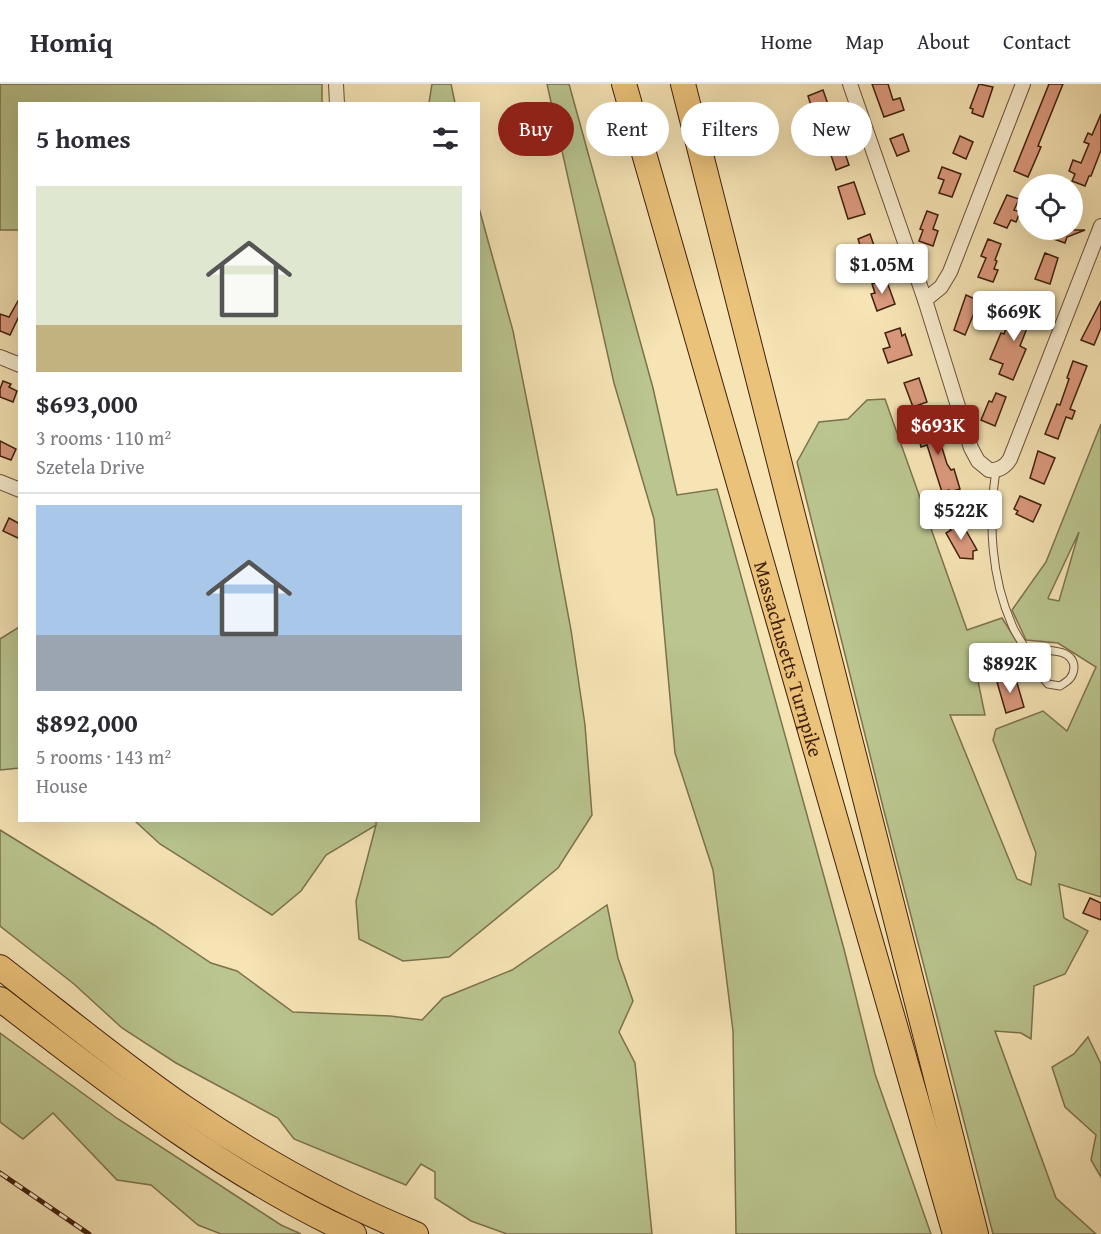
<!DOCTYPE html>
<html lang="en">
<head>
<meta charset="utf-8">
<style>
	body { margin:0; font-family:"Gentium Book Plus",serif; background:#f2f2f3; color:#2b2b33; height:100vh; display:flex; flex-direction:column; font-size:22px; white-space:nowrap }
	* { box-sizing:border-box; margin:0 }
	p { font-size:20px; color:#7c7c81 }
	.icon { flex:none; width:33px; height:33px; fill:none; stroke:currentColor; stroke-width:2; stroke-linecap:round; stroke-linejoin:round }
	.map { position:relative; flex:1; overflow:hidden }
	.side { position:absolute; left:18px; top:18px; width:462px; height:720px; display:flex; flex-direction:column; background:#fff; border-radius:0px; box-shadow:0 6px 24px #0002 }
	.side>* { flex:none }
	.banner { position:absolute; left:498px; top:18px; width:513px; height:54px; display:flex; gap:12px }
	.controls { position:absolute; left:1017px; top:90px; display:grid; gap:12px }
	.controls a { display:grid; place-items:center; width:66px; height:66px; border-radius:50%; background:#fff; box-shadow:0 6px 24px #0002; font-size:30px }
	.price { position:absolute; translate:-50% -51px; padding:0 14px; border-radius:6px; background:#fff; color:#222; font-size:20px; line-height:39px; filter:drop-shadow(0 2px 3px #0008) }
	.price::after { content:''; position:absolute; left:50%; top:36px; width:18px; height:14px; margin-left:-9px; background:inherit; clip-path:polygon(0 0,100% 0,50% 100%) }
	.price.selected { background:#8f2418; color:#fff }
	ul { padding:0; list-style:none }
	li { display:grid; align-content:center; gap:12px; height:318px; padding:0 18px }
	li+li { border-top:2px solid #e1e1e2 }
	li span { display:grid; place-items:center; height:186px; border-radius:0px; color:#555 }
	li>.icon { margin-inline-start:auto }
	span .icon { width:108px; height:108px; fill:#fffc; stroke-width:1 }
	li b { font-size:26px }
	h2 { display:flex; justify-content:space-between; align-items:center; height:72px; padding:0 18px; font-size:26px }
	.chip { padding:0 21px; border-radius:27px; background:#fff; box-shadow:0 6px 24px #0002; font-size:21px; line-height:54px }
	.chip.selected { background:#8f2418; color:#fff }
	header { display:flex; align-items:center; gap:36px; box-sizing:border-box; height:84px; padding:0 30px; background:#fff; border-bottom:2px solid #e1e1e2 }
	header strong { font-size:28px }
	nav { display:flex; gap:33px; margin-inline-start:auto; font-size:21px }
	.map>svg:first-child { display:block }
	.green { fill:#bac58f; stroke:#7c724e; stroke-width:1.5; fill-rule:evenodd }
	.building { fill:#dc9a7e; stroke:#3f1f0d; stroke-width:1.5 }
	.lines { fill:none; stroke-linecap:round; stroke-linejoin:round }
	.service-casing { stroke:#6d5037; stroke-width:9 }
	.minor-casing { stroke:#6d5037; stroke-width:16 }
	.motorway-casing { stroke:#3f1f0d; stroke-width:26 }
	.service { stroke:#f9edcf; stroke-width:7 }
	.minor { stroke:#f9edcf; stroke-width:14 }
	.motorway { stroke:#ebc27a; stroke-width:24 }
	.rail-casing { stroke:#3f1f0d; stroke-width:5 }
	.rail { stroke:#f9edcf; stroke-width:3; stroke-dasharray:9; stroke-linecap:butt }
	.labels { text-anchor:middle; dominant-baseline:central; stroke-width:4.5; stroke-linejoin:round; paint-order:stroke }
	.street-label { font-size:20px; fill:#3f1f0d; stroke:#f9edcf }
</style>
</head>
<body>
<header>
<strong>Homiq</strong>
<nav><a>Home</a><a>Map</a><a>About</a><a>Contact</a></nav>
</header>
<div class="map">
<svg width="1101" height="1150" viewBox="0 0 1101 1150">
	<rect width="100%" height="100%" fill="#f6e4b5"/>
	<filter id="stains"><feTurbulence type="fractalNoise" baseFrequency=".00333" numOctaves="4"/><feColorMatrix values="0 0 0 0 .2 0 0 0 0 .09 0 0 0 0 .02 0 0 0 .5 -.17"/></filter>
	<radialGradient id="worn" r=".72"><stop offset=".6" stop-color="#630" stop-opacity="0"/><stop offset="1" stop-color="#630" stop-opacity=".3"/></radialGradient>
	<!-- green -->
	<g class="green">
		<path d="M0 0H322V19L20 20 19 146H0Z"/>
		<path d="M432 0H451L455 19H429Z"/>
		<path d="M547 0H569L653 304 677 411 717 405 844 865 875 990 931 1150H736L733 947 713 786 675 669 654 435 614 299Z"/>
		<path d="M479 124 513 247 549 428 571 546 585 641 592 731 558 784 449 873 403 877 359 855 356 817 376 741 326 771 301 807 272 831 160 760 135 737 375 736 376 739 378 736H478Z"/>
		<path d="M885 315 967 546 1002 534 1019 561 973 573 985 631H950L1017 795 1031 801 1036 769 993 656 996 645 1043 627 1067 647 1096 583 1058 559 1026 556 1012 526 1046 478 1101 340V813L1059 800 1064 834 1088 847 1065 890 1034 902 1031 955 1021 949 995 947 1056 1114 1096 1150H993L884 727 797 378 819 338 848 335 867 316ZM1079 448 1059 517 1049 515 1048 514Z"/>
		<path d="M19 543V684L0 686V555Z"/>
		<path d="M0 746 154 841 211 879 237 887 293 928 390 932 422 936 443 914 512 886 607 821 618 874 633 917 619 948 635 979 652 1150H507L471 1137 435 1114V1088L421 1080 406 1101 294 1055 278 1034 176 979 122 944 74 900 0 842Z"/>
		<path d="M0 949 118 1035 281 1141 301 1150H221L198 1141 151 1101 117 1096 53 1029 23 1055 0 1038Z"/>
		<path d="M1088 953 1101 980V1093L1091 1076 1096 1051 1065 1023 1052 983 1074 970Z"/>
	</g>
	<!-- building -->
	<g class="building">
		<path d="M872 0H888L893 16 900 14 904 26 884 33Z"/>
		<path d="M979 0 993 3 983 33 972 29 973 25 970 24Z"/>
		<path d="M1049 0H1063L1038 62 1041 63 1028 93 1014 87Z"/>
		<path d="M823 6 849 81 836 86 816 27 813 28 808 12Z"/>
		<path d="M1101 30V66L1091 92H1089L1085 102 1072 97 1075 90 1069 87 1073 76 1081 79 1089 60 1084 58 1088 49 1092 51Z"/>
		<path d="M903 50 909 67 897 72 890 55Z"/>
		<path d="M960 52 973 58 966 75 953 69Z"/>
		<path d="M942 83 961 90 952 113 939 109 944 96 938 94Z"/>
		<path d="M854 98 865 130 848 135 838 103Z"/>
		<path d="M1007 111 1019 115 1014 126 1020 128 1016 138 1011 136 1007 144 994 139Z"/>
		<path d="M927 127 938 131 933 145 938 147 933 162 919 157 923 146 920 145Z"/>
		<path d="M1054 146H1085L1067 153 1065 159 1051 154Z"/>
		<path d="M870 150 878 173 865 177 858 155Z"/>
		<path d="M988 155 1001 160 995 176 997 177 994 185 998 186 993 198 978 193 986 174 981 172Z"/>
		<path d="M1045 169 1058 174 1050 200 1035 195Z"/>
		<path d="M886 195 895 220 877 227 871 210 875 209 872 200Z"/>
		<path d="M966 211 979 217 965 251 954 246Z"/>
		<path d="M18 217H20V230L10 251 0 247V230L9 233Z"/>
		<path d="M1101 217V244L1094 261 1081 256Z"/>
		<path d="M1028 219 1041 224 1034 241 1029 239 1020 262 1026 265 1013 296 999 290 1003 280 990 275 1001 249 1004 250 1011 231 1021 235Z"/>
		<path d="M900 244 902 252 905 250 912 271 888 279 883 265 890 263 885 249Z"/>
		<path d="M1073 277 1087 282 1070 325 1075 327 1072 335 1066 333 1058 355 1045 350 1057 320 1060 321 1069 295 1067 294Z"/>
		<path d="M919 294 927 318 913 323 904 299Z"/>
		<path d="M3 297 11 300 9 303 17 307 13 318 0 313V305Z"/>
		<path d="M996 309 1006 313 995 342 981 336 989 317 992 318Z"/>
		<path d="M933 334 937 345H939L941 354H939L947 380 951 386 954 385 960 405 950 408 949 406 942 408 927 361 921 363 919 355 924 353 919 339Z"/>
		<path d="M0 357 16 365 11 376 0 372Z"/>
		<path d="M1038 367 1055 374 1044 400 1030 394Z"/>
		<path d="M1020 412 1041 421 1033 438 1016 430 1018 427 1014 425Z"/>
		<path d="M9 434 20 440V455L3 447Z"/>
		<path d="M960 436 977 466 973 467V475L960 474 946 449 951 446 948 442Z"/>
		<path d="M1015 592 1024 623 1006 629 997 598Z"/>
		<path d="M1090 814 1101 819V836L1083 829Z"/>
	</g>
	<g class="lines">
		<defs>
			<path id="service" d="M996 386C988 437 991 493 1012 541 1015 549 1021 557 1026 565 1033 578 1038 589 1048 600L1060 602C1068 597 1073 594 1074 584 1074 562 1041 567 1026 565"/>
			<g id="minor">
				<path d="M336 0 337 20"/>
				<path d="M850 0 925 216 971 364 978 377 989 386C998 387 1005 383 1010 375L1101 142"/>
				<path d="M925 216 941 203 950 188 1023 0"/>
				<path d="M0 273 20 281"/>
				<path d="M0 398 20 406"/>
			</g>
			<g id="motorway">
				<path id="s1" d="M624 0 955 1150"/>
				<path d="M683 0 976 1150"/>
				<path d="M0 883C61 930 121 980 185 1024 258 1074 335 1117 416 1150"/>
				<path d="M0 915C113 1002 224 1090 354 1150"/>
			</g>
		</defs>
		<!-- service casing -->
		<use href="#service" class="service-casing"/>
		<!-- minor casing -->
		<use href="#minor" class="minor-casing"/>
		<!-- motorway casing -->
		<use href="#motorway" class="motorway-casing"/>
		<!-- service -->
		<use href="#service" class="service"/>
		<!-- minor -->
		<use href="#minor" class="minor"/>
		<!-- motorway -->
		<use href="#motorway" class="motorway"/>
		<defs>
			<path id="rail" d="M0 1089 89 1150"/>
		</defs>
		<!-- rail casing -->
		<use href="#rail" class="rail-casing"/>
		<!-- rail -->
		<use href="#rail" class="rail"/>
	</g>
	<g class="labels">
		<!-- street labels -->
		<g class="street-label">
			<text stroke="none"><textPath href="#s1" startOffset="598">Massachusetts Turnpike</textPath></text>
		</g>
	</g>
	<rect width="100%" height="100%" filter="url(#stains)"/>
	<rect width="100%" height="100%" fill="url(#worn)"/>
</svg>
<div class="controls">
<a><svg class="icon" aria-label="locate" viewBox="0 0 24 24"><circle cx="12" cy="12" r="6"/><path d="M12 2v4M12 18v4M2 12h4M18 12h4"/></svg></a>
</div>
<b class="price" style="left:882px;top:211px">$1.05M</b>
<b class="price" style="left:1014px;top:258px">$669K</b>
<b class="price selected" style="left:938px;top:372px">$693K</b>
<b class="price" style="left:961px;top:457px">$522K</b>
<b class="price" style="left:1010px;top:610px">$892K</b>
<div class="banner">
<a class="chip selected">Buy</a>
<a class="chip">Rent</a>
<a class="chip">Filters</a>
<a class="chip">New</a>
</div>
<section class="side">
<h2>5 homes<svg class="icon" aria-label="filters" viewBox="0 0 24 24"><path d="M4 7h16M4 17h16"/><circle cx="9" cy="7" r="2"/><circle cx="15" cy="17" r="2"/></svg></h2>
<ul>
<li><span style="background:linear-gradient(#dfe7d0 75%,#c2b280 0)"><svg class="icon" aria-label="home" viewBox="0 0 24 24"><path d="M3 11l9-7 9 7M6 9v11h12V9"/></svg></span><div><b>$693,000</b><p>3 rooms · 110 m²</p><p>Szetela Drive</p></div></li>
<li><span style="background:linear-gradient(#a9c7e8 70%,#9aa5b1 0)"><svg class="icon" aria-label="home" viewBox="0 0 24 24"><path d="M3 11l9-7 9 7M6 9v11h12V9"/></svg></span><div><b>$892,000</b><p>5 rooms · 143 m²</p><p>House</p></div></li>
</ul>
</section>
</div>
</body>
</html>
